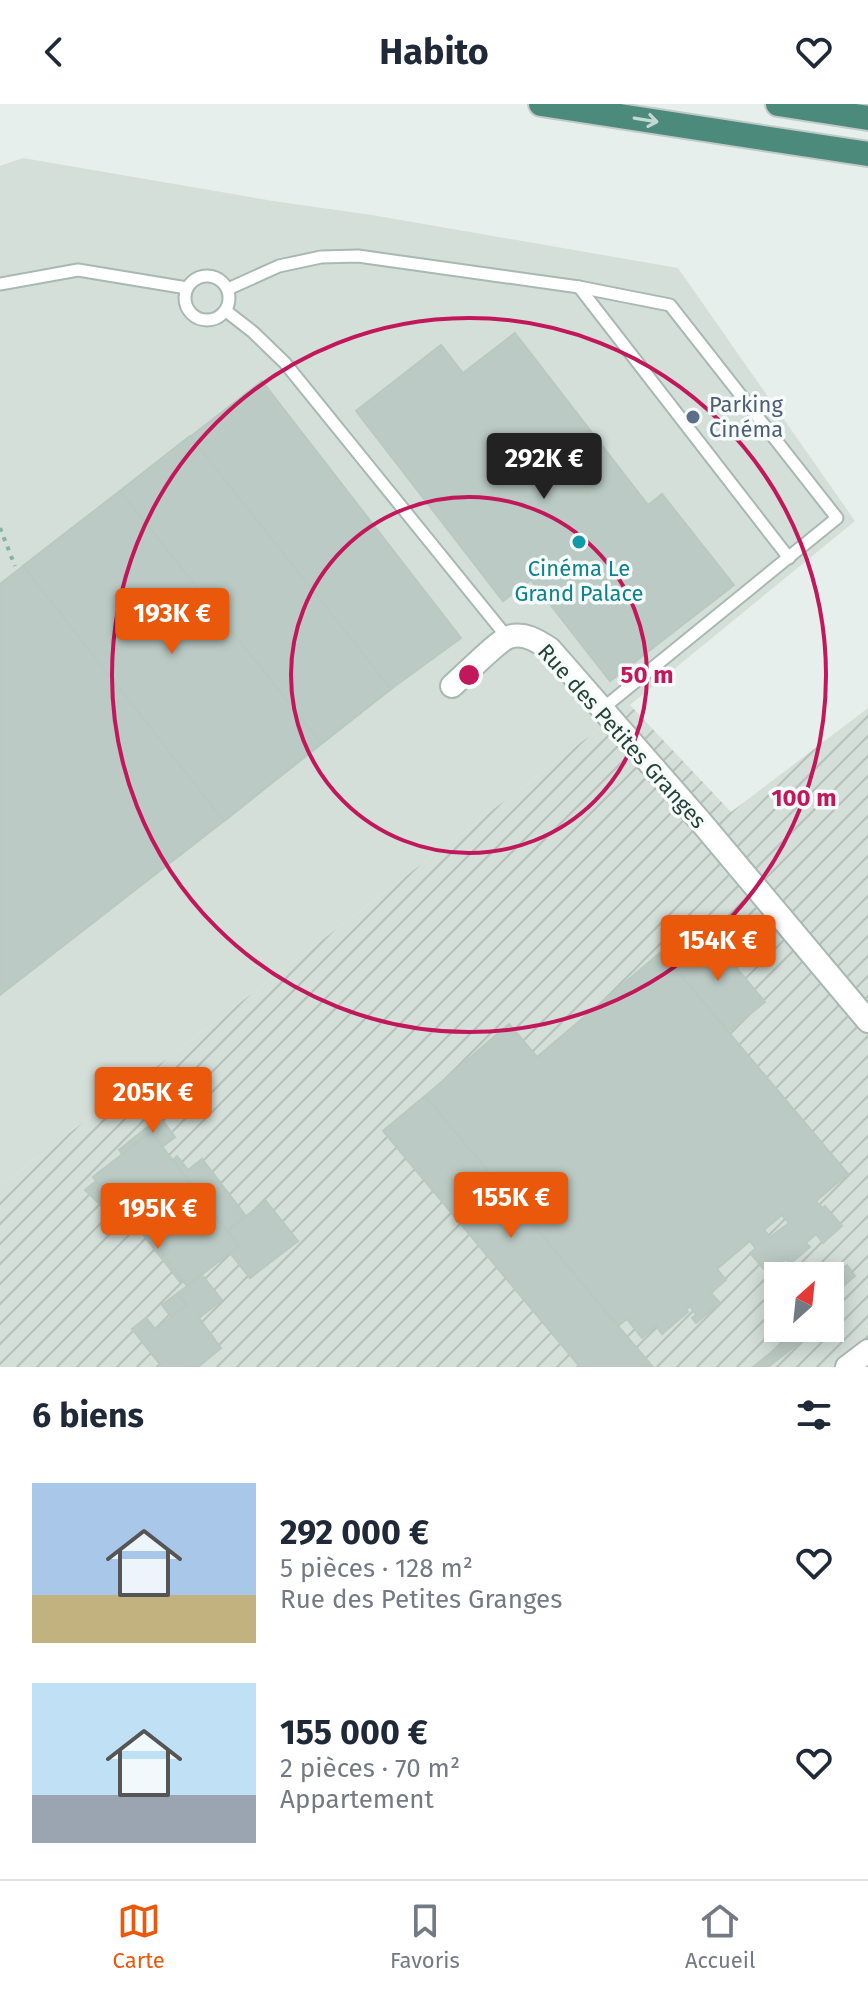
<!DOCTYPE html>
<html lang="fr">
<head>
<meta charset="utf-8">
<style>
	body { margin:0; font-family:"Fira Sans",sans-serif; background:#f2f2f3; color:#1f2937; height:100vh; display:flex; flex-direction:column; font-size:30px; white-space:nowrap }
	* { box-sizing:border-box; margin:0 }
	p { font-size:26px; color:#747a83 }
	.icon { flex:none; width:44px; height:44px; fill:none; stroke:currentColor; stroke-width:2; stroke-linecap:round; stroke-linejoin:round }
	.map { position:relative; height:1263px; overflow:hidden }
	.panel { display:flex; flex-direction:column; background:#fff; flex:1 }
	.panel>* { flex:none }
	.needle { width:52px; rotate:27deg }
	.controls { position:absolute; left:764px; top:1158px; display:grid; gap:16px }
	.controls a { display:grid; place-items:center; width:80px; height:80px; border-radius:0px; background:#fff; box-shadow:0 4px 20px #0003; font-size:40px }
	.price { position:absolute; translate:-50% -68px; padding:0 18px; border-radius:8px; background:#ea580c; color:#fff; font-size:26px; line-height:52px; filter:drop-shadow(0 2px 4px #0008) }
	.price::after { content:''; position:absolute; left:50%; top:48px; width:24px; height:18px; margin-left:-12px; background:inherit; clip-path:polygon(0 0,100% 0,50% 100%) }
	.price.selected { background:#222; color:#fff }
	ul { padding:0; list-style:none }
	li { display:flex; align-items:center; gap:24px; height:200px; padding:0 32px }
	li span { display:grid; place-items:center; flex:none; width:224px; height:160px; border-radius:0px; color:#555 }
	li>.icon { margin-inline-start:auto }
	span .icon { width:96px; height:96px; fill:#fffc; stroke-width:1 }
	li b { font-size:34px }
	h2 { display:flex; justify-content:space-between; align-items:center; height:96px; padding:0 32px; font-size:34px }
	header { display:flex; justify-content:space-between; align-items:center; height:104px; padding:0 32px; background:#fff; font-size:36px; font-weight:700 }
	.tabs { display:flex; justify-content:space-around; align-items:center; height:112px; border-top:2px solid #e0e1e3; background:#fff; font-size:22px; color:#747a83 }
	.tabs a { display:grid; justify-items:center; gap:4px }
	.tabs .selected { color:#ea580c }
	.map>svg:first-child { display:block }
	.built { fill:#d4dfda }
	.industrial { fill:url(#industrial-furrows); fill-rule:evenodd }
	.building { fill:#bbcac4; stroke:#b8c9c2; stroke-width:2; fill-rule:evenodd }
	.lines { fill:none; stroke-linecap:round; stroke-linejoin:round }
	.service-casing { stroke:#a8b8b2; stroke-width:15 }
	.minor-casing { stroke:#a8b8b2; stroke-width:26 }
	.trunk-casing { stroke:#c2cac8; stroke-width:28 }
	.path { stroke:#86b3a5; stroke-width:4; stroke-dasharray:4 6; stroke-linecap:butt }
	.service { stroke:#fff; stroke-width:11 }
	.minor { stroke:#fff; stroke-width:22 }
	.trunk { stroke:#4c8a7c; stroke-width:24 }
	.oneway { stroke:#c4d9d4 }
	.ring { fill:none; stroke:#c2185b; stroke-width:4 }
	.service-dot { fill:#5c6f8a; stroke:#f7fbf9; stroke-width:3 }
	.culture-dot { fill:#0f9aa8; stroke:#f7fbf9; stroke-width:3 }
	.labels { text-anchor:middle; dominant-baseline:central; stroke-width:7; stroke-linejoin:round; paint-order:stroke }
	.service-label { font-size:22px; fill:#4e5e75; stroke:#f7fbf9; text-anchor:start }
	.culture-label { font-size:22px; fill:#0d838f; stroke:#f7fbf9 }
	.street-label { font-size:22px; fill:#24423a; stroke:#f7fbf9 }
	.centre { fill:#c2185b; stroke:#f7fbf9; stroke-width:4 }
	.ring-label { font-size:24px; text-anchor:middle; font-weight:bold; fill:#c2185b; stroke:#f7fbf9; stroke-width:7; stroke-linejoin:round; paint-order:stroke }
</style>
</head>
<body>
<header><svg class="icon" aria-label="back" viewBox="0 0 24 24"><path d="M15 5l-7 7 7 7"/></svg>Habito<svg class="icon" aria-label="heart" viewBox="0 0 24 24"><path d="M12 20l-8-8c-3-5 5-10 8-4 3-6 11-1 8 4z"/></svg></header>
<div class="map">
<svg width="868" height="1263" viewBox="0 0 868 1263">
	<defs>
		<pattern id="industrial-furrows" width="10" height="10" patternUnits="userSpaceOnUse" patternTransform="scale(2)"><rect width="10" height="10" fill="#d4dfda"/><path d="M-1 1l2-2M0 10L10 0M9 11l2-2" fill="none" stroke="#b6c1bc"/></pattern>
	</defs>
	<rect width="100%" height="100%" fill="#e6efeb"/>
	<!-- built -->
	<path class="built" d="M23 54 273 97 372 111 678 164 855 417 630 601 0 1082V62Z"/>
	<!-- industrial -->
	<path class="industrial" d="M630 601 731 708 868 604V1263H0V1082ZM778 1172H830V1224H778Z"/>
	<!-- building -->
	<g class="building">
		<path d="M515 229 648 401 662 390 734 481 610 577 531 476 503 497 356 307 441 241 463 269Z"/>
		<path d="M262 277 461 534 391 585 224 717 0 891V480Z"/>
		<path d="M190 332 391 585 321 639 120 387Z"/>
		<path d="M120 387 321 639 224 717 23 462Z"/>
		<path d="M708 830 765 898 728 928 671 859Z"/>
		<path d="M661 848 848 1070 816 1097 822 1104 825 1102 842 1122 823 1139 816 1130 806 1139 810 1143 790 1160 786 1155 768 1170 750 1149 756 1145 750 1137 717 1165 726 1176 711 1189 720 1199 696 1219 692 1214 696 1211 690 1202 686 1206 688 1208 662 1230 656 1222 642 1234 627 1215 618 1222 425 992 509 920 537 953ZM782 1111 789 1119 770 1133 764 1126Z"/>
		<path d="M425 992 618 1222 653 1263H580L383 1027Z"/>
		<path d="M160 1013 175 1033 162 1043 151 1028 122 1050 119 1046Z"/>
		<path d="M151 1028 239 1142 187 1182 133 1112 127 1116 115 1101H111L104 1091V1087L93 1073Z"/>
		<path d="M177 1052 188 1066 202 1055 246 1112 227 1127 173 1056Z"/>
		<path d="M96 1077 104 1087V1091L111 1101H115L127 1116 123 1119 115 1110 113 1112 109 1109 85 1086Z"/>
		<path d="M266 1097 298 1137 250 1174 230 1149 239 1142 227 1127Z"/>
		<path d="M137 1117 182 1176 180 1178 135 1120Z"/>
		<path d="M847 1161 855 1172 830 1193V1175Z"/>
		<path d="M202 1171 222 1196 199 1214 221 1244 198 1263H162L132 1225 146 1214 155 1225 171 1213 186 1201 178 1189Z"/>
		<path d="M178 1189 186 1201 171 1213 162 1201Z"/>
		<path d="M798 1227 804 1235 768 1263H753Z"/>
	</g>
	<g class="lines">
		<defs>
			<g id="service">
				<circle cx="207" cy="194" r="22"/>
				<path d="M0 180 78 166 187 184"/>
				<path d="M579 183 789 454"/>
				<path d="M228 185 279 162 321 153 358 152 579 183 670 201 837 414 602 605"/>
				<path d="M226 207 253 228 285 259 507 533"/>
			</g>
			<g id="minor">
				<path d="M452 582C462 573 499 536 509 533 524 528 538 537 550 545L701 718 868 917"/>
				<path d="M847 1263 868 1247"/>
			</g>
			<g id="trunk">
				<path d="M541 0 868 50"/>
				<path d="M778 0 868 14"/>
			</g>
		</defs>
		<!-- service casing -->
		<use href="#service" class="service-casing"/>
		<!-- minor casing -->
		<use href="#minor" class="minor-casing"/>
		<!-- trunk casing -->
		<use href="#trunk" class="trunk-casing"/>
		<!-- path -->
		<path class="path" d="M0 424 15 462"/>
		<!-- service -->
		<use href="#service" class="service"/>
		<!-- minor -->
		<use href="#minor" class="minor"/>
		<!-- trunk -->
		<use href="#trunk" class="trunk"/>
	</g>
	<!-- one-way arrows -->
	<defs><path id="oneway-shaft" d="M-6 0H5M1.5-3L5.5 0L1.5 3" fill="none" stroke-width="1.6" stroke-linecap="round" stroke-linejoin="round" transform="scale(2)"/></defs>
	<use class="oneway" href="#oneway-shaft" transform="translate(646 16) rotate(9)"/>
	<!-- distance rings -->
	<g class="ring">
		<circle cx="469" cy="571" r="178"/>
		<circle cx="469" cy="571" r="357"/>
	</g>
	<!-- markers -->
	<circle class="service-dot" cx="693" cy="313" r="8"/>
	<circle class="culture-dot" cx="579" cy="438" r="8"/>
	<g class="labels">
		<!-- service labels -->
		<g class="service-label">
			<text x="709" y="300">Parking<tspan x="709" dy="25">Cinéma</tspan></text>
		</g>
		<!-- culture labels -->
		<g class="culture-label">
			<text x="579" y="464">Cinéma Le<tspan x="579" dy="25">Grand Palace</tspan></text>
		</g>
		<!-- street labels -->
		<g class="street-label">
			<text transform="translate(622 632) rotate(48)">Rue des Petites Granges</text>
		</g>
	</g>
	<circle cx="469" cy="571" r="12" class="centre"/>
	<g class="ring-label">
		<text x="647" y="579">50 m</text>
		<text x="804" y="702">100 m</text>
	</g>
</svg>
<div class="controls">
<a><svg class="needle" viewBox="-14 -14 28 28"><path d="M0-13l5 13h-10z" fill="#e53935"/><path d="M0 13l5-13h-10z" fill="#747a83"/></svg></a>
</div>
<b class="price selected" style="left:544px;top:397px">292K €</b>
<b class="price" style="left:172px;top:552px">193K €</b>
<b class="price" style="left:718px;top:879px">154K €</b>
<b class="price" style="left:153px;top:1031px">205K €</b>
<b class="price" style="left:511px;top:1136px">155K €</b>
<b class="price" style="left:158px;top:1147px">195K €</b>
</div>
<section class="panel">
<h2>6 biens<svg class="icon" aria-label="filters" viewBox="0 0 24 24"><path d="M4 7h16M4 17h16"/><circle cx="9" cy="7" r="2"/><circle cx="15" cy="17" r="2"/></svg></h2>
<ul>
<li><span style="background:linear-gradient(#a9c7e8 70%,#c2b280 0)"><svg class="icon" aria-label="home" viewBox="0 0 24 24"><path d="M3 11l9-7 9 7M6 9v11h12V9"/></svg></span><div><b>292 000 €</b><p>5 pièces · 128 m²</p><p>Rue des Petites Granges</p></div><svg class="icon" aria-label="heart" viewBox="0 0 24 24"><path d="M12 20l-8-8c-3-5 5-10 8-4 3-6 11-1 8 4z"/></svg></li>
<li><span style="background:linear-gradient(#bfe0f5 70%,#9aa5b1 0)"><svg class="icon" aria-label="home" viewBox="0 0 24 24"><path d="M3 11l9-7 9 7M6 9v11h12V9"/></svg></span><div><b>155 000 €</b><p>2 pièces · 70 m²</p><p>Appartement</p></div><svg class="icon" aria-label="heart" viewBox="0 0 24 24"><path d="M12 20l-8-8c-3-5 5-10 8-4 3-6 11-1 8 4z"/></svg></li>
</ul>
</section>
<nav class="tabs">
<a class="selected"><svg class="icon" aria-label="map" viewBox="0 0 24 24"><path d="M3 6l6-2 6 2 6-2v14l-6 2-6-2-6 2zM9 4v14M15 6v14"/></svg>Carte</a>
<a><svg class="icon" aria-label="saved" viewBox="0 0 24 24"><path d="M7 4h10v16l-5-4-5 4z"/></svg>Favoris</a>
<a><svg class="icon" aria-label="home" viewBox="0 0 24 24"><path d="M3 11l9-7 9 7M6 9v11h12V9"/></svg>Accueil</a>
</nav>
</body>
</html>
